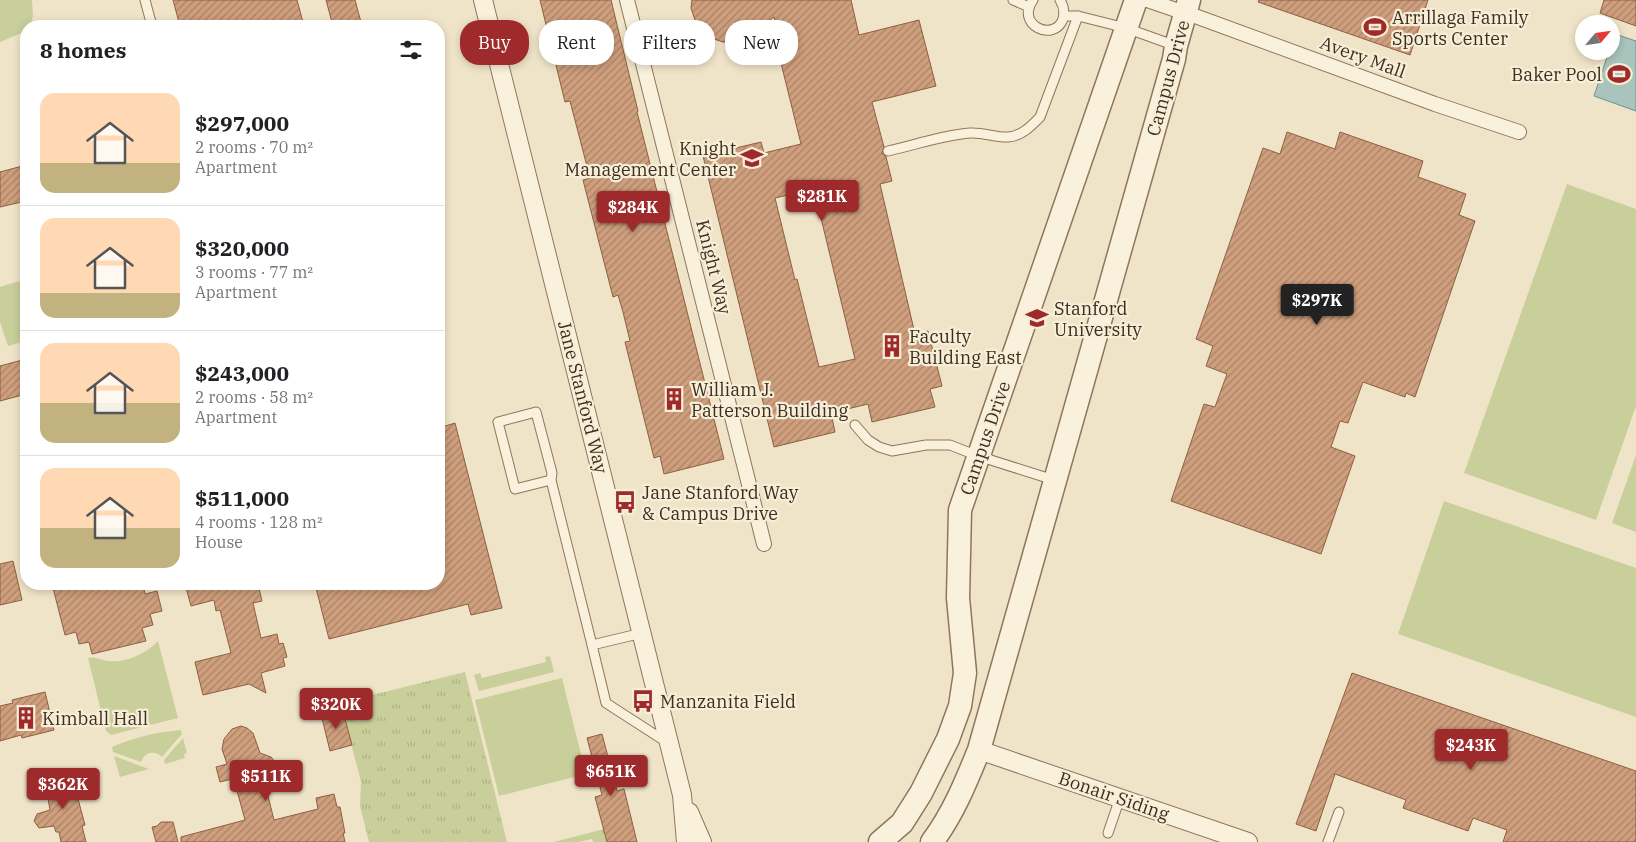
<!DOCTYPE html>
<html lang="en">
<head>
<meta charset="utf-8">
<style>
	body { margin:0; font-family:"IBM Plex Serif",serif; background:#f6f6f6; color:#202124; height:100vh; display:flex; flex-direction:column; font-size:19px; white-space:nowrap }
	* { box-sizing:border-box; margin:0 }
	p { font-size:16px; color:#757577 }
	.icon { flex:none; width:28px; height:28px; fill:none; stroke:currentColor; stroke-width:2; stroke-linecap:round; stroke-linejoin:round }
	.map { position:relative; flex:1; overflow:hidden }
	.panel { position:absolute; left:20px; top:20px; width:425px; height:570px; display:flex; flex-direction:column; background:#fff; border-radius:20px; box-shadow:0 2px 8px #0003 }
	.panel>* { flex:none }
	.hud { position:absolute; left:460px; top:20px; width:475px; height:45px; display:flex; gap:10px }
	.needle { width:32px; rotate:61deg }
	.buttons { position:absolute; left:1575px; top:15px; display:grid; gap:10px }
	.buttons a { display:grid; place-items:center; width:45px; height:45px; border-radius:50%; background:#fff; box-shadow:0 2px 8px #0003; font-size:25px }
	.price { position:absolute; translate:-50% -42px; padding:0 11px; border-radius:5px; background:#9e2a2b; color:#fff; font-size:16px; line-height:32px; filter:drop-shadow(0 1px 2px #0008) }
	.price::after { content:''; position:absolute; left:50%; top:30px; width:15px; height:11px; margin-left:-8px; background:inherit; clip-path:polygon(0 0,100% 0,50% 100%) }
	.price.active { background:#222; color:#fff }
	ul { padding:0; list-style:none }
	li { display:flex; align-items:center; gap:15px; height:125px; padding:0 20px }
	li+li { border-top:1px solid #e0e0e0 }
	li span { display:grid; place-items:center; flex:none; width:140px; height:100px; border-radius:15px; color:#555 }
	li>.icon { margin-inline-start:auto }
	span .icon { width:60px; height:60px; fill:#fffc; stroke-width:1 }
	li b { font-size:21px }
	h2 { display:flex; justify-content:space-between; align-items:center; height:60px; padding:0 20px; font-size:21px }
	.pill { padding:0 18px; border-radius:20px; background:#fff; box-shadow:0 2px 8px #0003; font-size:18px; line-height:45px }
	.pill.active { background:#9e2a2b; color:#fff }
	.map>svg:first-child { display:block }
	.green { fill:#c9cf9b }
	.park { fill:url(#park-tufts) }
	.water { fill:#a9c4bc; stroke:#6f938a }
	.building { fill:url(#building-hatch); stroke:#8d5f41; fill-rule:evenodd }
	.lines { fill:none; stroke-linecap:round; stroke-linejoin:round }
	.service-casing { stroke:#8d765c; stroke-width:11 }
	.pedestrian-casing { stroke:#8d765c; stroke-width:16 }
	.minor-casing { stroke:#8d765c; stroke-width:20 }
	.tertiary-casing { stroke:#8d765c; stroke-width:25 }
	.service { stroke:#faf1dc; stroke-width:9 }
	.pedestrian { stroke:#faf1dc; stroke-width:14 }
	.minor { stroke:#faf1dc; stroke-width:18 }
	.tertiary { stroke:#faf1dc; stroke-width:22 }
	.labels { text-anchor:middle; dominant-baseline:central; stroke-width:4.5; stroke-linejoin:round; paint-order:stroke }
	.poi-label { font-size:18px; fill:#3d2e20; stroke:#f7eed8; text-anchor:start }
	.street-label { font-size:18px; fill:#3d2e20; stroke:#f7eed8 }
</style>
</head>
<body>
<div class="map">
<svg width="1636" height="842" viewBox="0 0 1636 842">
	<defs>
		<pattern id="park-tufts" width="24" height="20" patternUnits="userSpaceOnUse" patternTransform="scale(1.25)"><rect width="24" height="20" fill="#c9cf9b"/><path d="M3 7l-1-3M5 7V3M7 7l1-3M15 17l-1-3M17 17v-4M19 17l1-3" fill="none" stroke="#aeb285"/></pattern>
		<pattern id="building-hatch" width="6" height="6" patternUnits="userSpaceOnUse" patternTransform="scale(1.25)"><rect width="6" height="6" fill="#cf9f7d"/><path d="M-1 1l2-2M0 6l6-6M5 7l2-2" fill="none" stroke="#a98266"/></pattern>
	</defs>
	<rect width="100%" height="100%" fill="#f0e4c8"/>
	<!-- green -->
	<g class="green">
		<path d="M0 0H32L33 16 30 26H26V31L0 42Z"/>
		<path d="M1567 184 1636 209V406L1596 520 1464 473Z"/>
		<path d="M19 281 26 304V341L8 346 0 322V287Z"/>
		<path d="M1636 455V532L1612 523Z"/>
		<path d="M1444 501 1636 568V717L1398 634Z"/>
		<path d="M158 641 178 718 111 735 106 731 88 658C95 656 101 660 108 661 127 663 145 654 158 641Z"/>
		<path d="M550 656 554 672 479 691 474 675 480 673 482 678 546 662 545 657Z"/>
		<path d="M562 678 586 774 499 796 475 700Z"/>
		<path d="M181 730 182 734 162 757C154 750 145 752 141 762L113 752 112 747C135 737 157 732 181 730Z"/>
		<path d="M183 738 187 753 184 754 185 758 165 764 164 760Z"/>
		<path d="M114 756 149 769 120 777Z"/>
	</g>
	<!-- park -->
	<g class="park">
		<path d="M465 672 507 842H369L360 806 361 782 344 716C344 707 348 703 356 699Z"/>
		<path d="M604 829 607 842H593L592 839 579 842H554Z"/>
	</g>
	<!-- water -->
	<path class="water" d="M1615 34 1636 41V111L1594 96 1609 51H1611V44Z"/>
	<!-- building -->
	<g class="building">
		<path d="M173 0H297L304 26H180Z"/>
		<path d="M326 0H355L362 26H333Z"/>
		<path d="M540 0H611L638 111 637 112 724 459 664 474 660 456 654 458 625 342 630 341 623 312 618 295 613 297 583 180 590 178 570 101 565 102Z"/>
		<path d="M692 0H851L859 35 919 20 936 86 872 102 884 147 882 153 886 157 892 181 880 184 915 334 928 331 942 386 930 389 935 407 872 422 868 404 831 413 835 432 774 447 703 156 761 142 764 153 801 144 779 55 783 54 774 17 747 38 735 42H723L711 38 702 30 695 20 691 8ZM814 189 855 359 819 367 797 279 795 280 775 198Z"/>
		<path d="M1259 0H1428L1410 55 1258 2Z"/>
		<path d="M1604 0H1636V26L1600 13Z"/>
		<path d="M1287 132 1335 149 1340 132 1423 161 1418 177 1466 194 1459 215 1475 221 1415 397 1406 393 1405 397 1363 382 1348 423 1340 421 1331 447 1355 456 1321 554 1171 501 1204 404 1215 407 1227 374 1206 366 1213 346 1196 339 1263 148 1280 154Z"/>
		<path d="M26 165V201L0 207V172Z"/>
		<path d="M26 359V394L0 401V366Z"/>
		<path d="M455 423 502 608 471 615 468 604 329 639 315 584H439V428Z"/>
		<path d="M13 561 22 600 0 605V564Z"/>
		<path d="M52 584H121L122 588 137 584H143L145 594 157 591 162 611 150 614 153 625 142 628 146 641 92 654 89 642 79 644 76 632 65 635Z"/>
		<path d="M185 584H258L262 601 253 603 261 638 277 634 279 644 283 643 287 657 283 658 285 666 261 673 266 693 249 684 203 695 195 662 231 653 220 610 216 611 214 600 191 606Z"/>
		<path d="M1352 673 1636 771V842H1503L1507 830 1473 818 1468 831 1403 808 1406 800 1335 774 1316 831 1296 824Z"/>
		<path d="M45 692 54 730 22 738 21 735 0 741V706L13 703 12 700Z"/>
		<path d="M342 708 352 745 330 751 321 714Z"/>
		<path d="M241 726 247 728 253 733 260 753 271 757 275 762 274 769 265 773 267 779 264 780 274 820 318 809 316 798 334 794 337 807H340L345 833H343L345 842H181V837L245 820 236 787H234L232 779 220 782 216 767 227 764 222 749 224 739 232 729Z"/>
		<path d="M602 734 617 791 624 789 637 842H607L595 797 602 795 587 738Z"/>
		<path d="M59 772 67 777 74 784 85 825 82 826 86 842H61L59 832H56L54 826 39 828 34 821 37 814 50 810 46 787 48 782Z"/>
		<path d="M161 822H173L178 842H156L152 827 157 826Z"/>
	</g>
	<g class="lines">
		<defs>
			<g id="service">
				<path d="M145 0 152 26"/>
				<path d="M1013 0 1029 7"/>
				<path d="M1033 0C1015 25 1054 43 1063 19 1065 11 1064 6 1060 0"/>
				<path d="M1064 16H1078L1126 28 1176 46"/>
				<path d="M888 151C915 145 943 135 970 133 983 132 997 138 1008 137 1022 136 1031 126 1040 117L1078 16"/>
				<path d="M855 425 868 440 879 447 892 451 926 445H950L978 456 1054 480"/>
				<path d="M551 480 515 489 498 422 536 412 552 473 551 480 592 645"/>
				<path d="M642 633 592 645 606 703 668 743"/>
				<path d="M1108 833 1120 798"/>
				<path d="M1328 842 1339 812"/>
			</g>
			<g id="pedestrian">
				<path d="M627 0 764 544"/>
				<path d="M1147 0 1176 10"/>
				<path d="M1195 16 1435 104 1519 132"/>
			</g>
			<g id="minor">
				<path d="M483 0 682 795 686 842"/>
				<path d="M979 750 1248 842"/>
				<path d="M689 812 702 842"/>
			</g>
			<g id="tertiary">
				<path d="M880 842 902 823 921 793 948 739 960 706 965 673 958 598 960 510 1136 0"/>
				<path d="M932 842C953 814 966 782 979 750L1174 59 1176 46 1189 0"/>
			</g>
		</defs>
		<!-- service casing -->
		<use href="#service" class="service-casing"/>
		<!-- pedestrian casing -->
		<use href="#pedestrian" class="pedestrian-casing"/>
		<!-- minor casing -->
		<use href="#minor" class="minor-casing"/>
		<!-- tertiary casing -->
		<use href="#tertiary" class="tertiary-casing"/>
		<!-- service -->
		<use href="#service" class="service"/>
		<!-- pedestrian -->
		<use href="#pedestrian" class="pedestrian"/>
		<!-- minor -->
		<use href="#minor" class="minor"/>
		<!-- tertiary -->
		<use href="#tertiary" class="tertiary"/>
	</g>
	<!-- icons -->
	<defs>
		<symbol id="stadium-bare" viewBox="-9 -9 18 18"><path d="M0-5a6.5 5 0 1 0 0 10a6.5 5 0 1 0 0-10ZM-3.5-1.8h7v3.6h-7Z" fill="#9e2a2b" stroke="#f7eed8" stroke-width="2.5" paint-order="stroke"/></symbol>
		<symbol id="university-bare" viewBox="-9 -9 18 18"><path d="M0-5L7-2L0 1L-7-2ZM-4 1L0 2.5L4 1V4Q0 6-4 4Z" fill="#9e2a2b" stroke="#f7eed8" stroke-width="2.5" paint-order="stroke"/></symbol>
		<symbol id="building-bare" viewBox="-9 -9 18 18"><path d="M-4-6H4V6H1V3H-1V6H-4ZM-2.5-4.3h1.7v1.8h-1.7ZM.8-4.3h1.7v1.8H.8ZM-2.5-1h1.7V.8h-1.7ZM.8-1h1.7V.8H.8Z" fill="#9e2a2b" stroke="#f7eed8" stroke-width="2.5" paint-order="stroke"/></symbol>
		<symbol id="bus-bare" viewBox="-9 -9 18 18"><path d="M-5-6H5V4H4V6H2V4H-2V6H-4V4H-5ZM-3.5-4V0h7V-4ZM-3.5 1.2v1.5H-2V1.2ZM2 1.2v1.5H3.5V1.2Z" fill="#9e2a2b" stroke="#f7eed8" stroke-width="2.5" paint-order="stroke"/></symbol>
	</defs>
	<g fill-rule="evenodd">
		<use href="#stadium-bare" x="1359" y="11" width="32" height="32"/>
		<use href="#stadium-bare" x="1603" y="58" width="32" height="32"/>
		<use href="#university-bare" x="736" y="142" width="32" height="32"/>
		<use href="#university-bare" x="1021" y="302" width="32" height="32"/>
		<use href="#building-bare" x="876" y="330" width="32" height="32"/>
		<use href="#building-bare" x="658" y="383" width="32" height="32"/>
		<use href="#bus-bare" x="609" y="486" width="32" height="32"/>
		<use href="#bus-bare" x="627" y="685" width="32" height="32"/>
		<use href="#building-bare" x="10" y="702" width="32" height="32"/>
	</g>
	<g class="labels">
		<!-- poi labels -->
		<g class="poi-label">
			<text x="1392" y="17">Arrillaga Family<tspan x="1392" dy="21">Sports Center</tspan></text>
			<text x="1602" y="74" text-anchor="end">Baker Pool</text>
			<text x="736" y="148" text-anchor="end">Knight<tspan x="736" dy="21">Management Center</tspan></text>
			<text x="1054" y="308">Stanford<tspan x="1054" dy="21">University</tspan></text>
			<text x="909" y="336">Faculty<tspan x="909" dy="21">Building East</tspan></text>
			<text x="691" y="389">William J.<tspan x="691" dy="21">Patterson Building</tspan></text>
			<text x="642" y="492">Jane Stanford Way<tspan x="642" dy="21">&amp; Campus Drive</tspan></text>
			<text x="660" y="701">Manzanita Field</text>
			<text x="42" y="718">Kimball Hall</text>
		</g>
		<!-- street labels -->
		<g class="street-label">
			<text transform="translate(1363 57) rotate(20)">Avery Mall</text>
			<text transform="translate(1168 78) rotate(-75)">Campus Drive</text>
			<text transform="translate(714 267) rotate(76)">Knight Way</text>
			<text transform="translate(583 397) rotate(76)">Jane Stanford Way</text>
			<text transform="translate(985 438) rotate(-71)">Campus Drive</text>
			<text transform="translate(1114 796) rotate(19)">Bonair Siding</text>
		</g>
	</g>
</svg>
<div class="buttons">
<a><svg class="needle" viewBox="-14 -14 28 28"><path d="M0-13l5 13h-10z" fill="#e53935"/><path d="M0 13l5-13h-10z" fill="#757577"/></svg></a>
</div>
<b class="price" style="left:822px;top:222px">$281K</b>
<b class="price" style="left:633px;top:233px">$284K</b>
<b class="price active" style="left:1317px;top:326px">$297K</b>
<b class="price" style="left:336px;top:730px">$320K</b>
<b class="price" style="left:1471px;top:771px">$243K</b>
<b class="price" style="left:611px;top:797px">$651K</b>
<b class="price" style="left:266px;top:802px">$511K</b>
<b class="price" style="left:63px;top:810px">$362K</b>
<div class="hud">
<a class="pill active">Buy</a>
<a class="pill">Rent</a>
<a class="pill">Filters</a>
<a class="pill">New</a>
</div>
<section class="panel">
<h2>8 homes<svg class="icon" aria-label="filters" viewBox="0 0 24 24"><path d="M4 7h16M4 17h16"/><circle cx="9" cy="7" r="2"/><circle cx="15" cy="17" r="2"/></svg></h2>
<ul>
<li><span style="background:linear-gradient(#ffd9b3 70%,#c2b280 0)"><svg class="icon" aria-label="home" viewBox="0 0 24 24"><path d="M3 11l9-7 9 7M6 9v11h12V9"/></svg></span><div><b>$297,000</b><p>2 rooms · 70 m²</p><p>Apartment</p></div></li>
<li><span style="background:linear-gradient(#ffd9b3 75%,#c2b280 0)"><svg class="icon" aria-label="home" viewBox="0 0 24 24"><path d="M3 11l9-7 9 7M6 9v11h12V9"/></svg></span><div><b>$320,000</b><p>3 rooms · 77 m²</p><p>Apartment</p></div></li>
<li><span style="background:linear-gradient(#ffd9b3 60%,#c2b280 0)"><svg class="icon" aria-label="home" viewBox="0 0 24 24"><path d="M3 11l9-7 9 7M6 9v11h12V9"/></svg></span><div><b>$243,000</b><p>2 rooms · 58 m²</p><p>Apartment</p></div></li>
<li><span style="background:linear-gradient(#ffd9b3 60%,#c2b280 0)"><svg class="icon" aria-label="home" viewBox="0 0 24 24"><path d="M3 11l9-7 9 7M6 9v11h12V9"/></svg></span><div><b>$511,000</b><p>4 rooms · 128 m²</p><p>House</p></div></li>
</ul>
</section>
</div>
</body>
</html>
